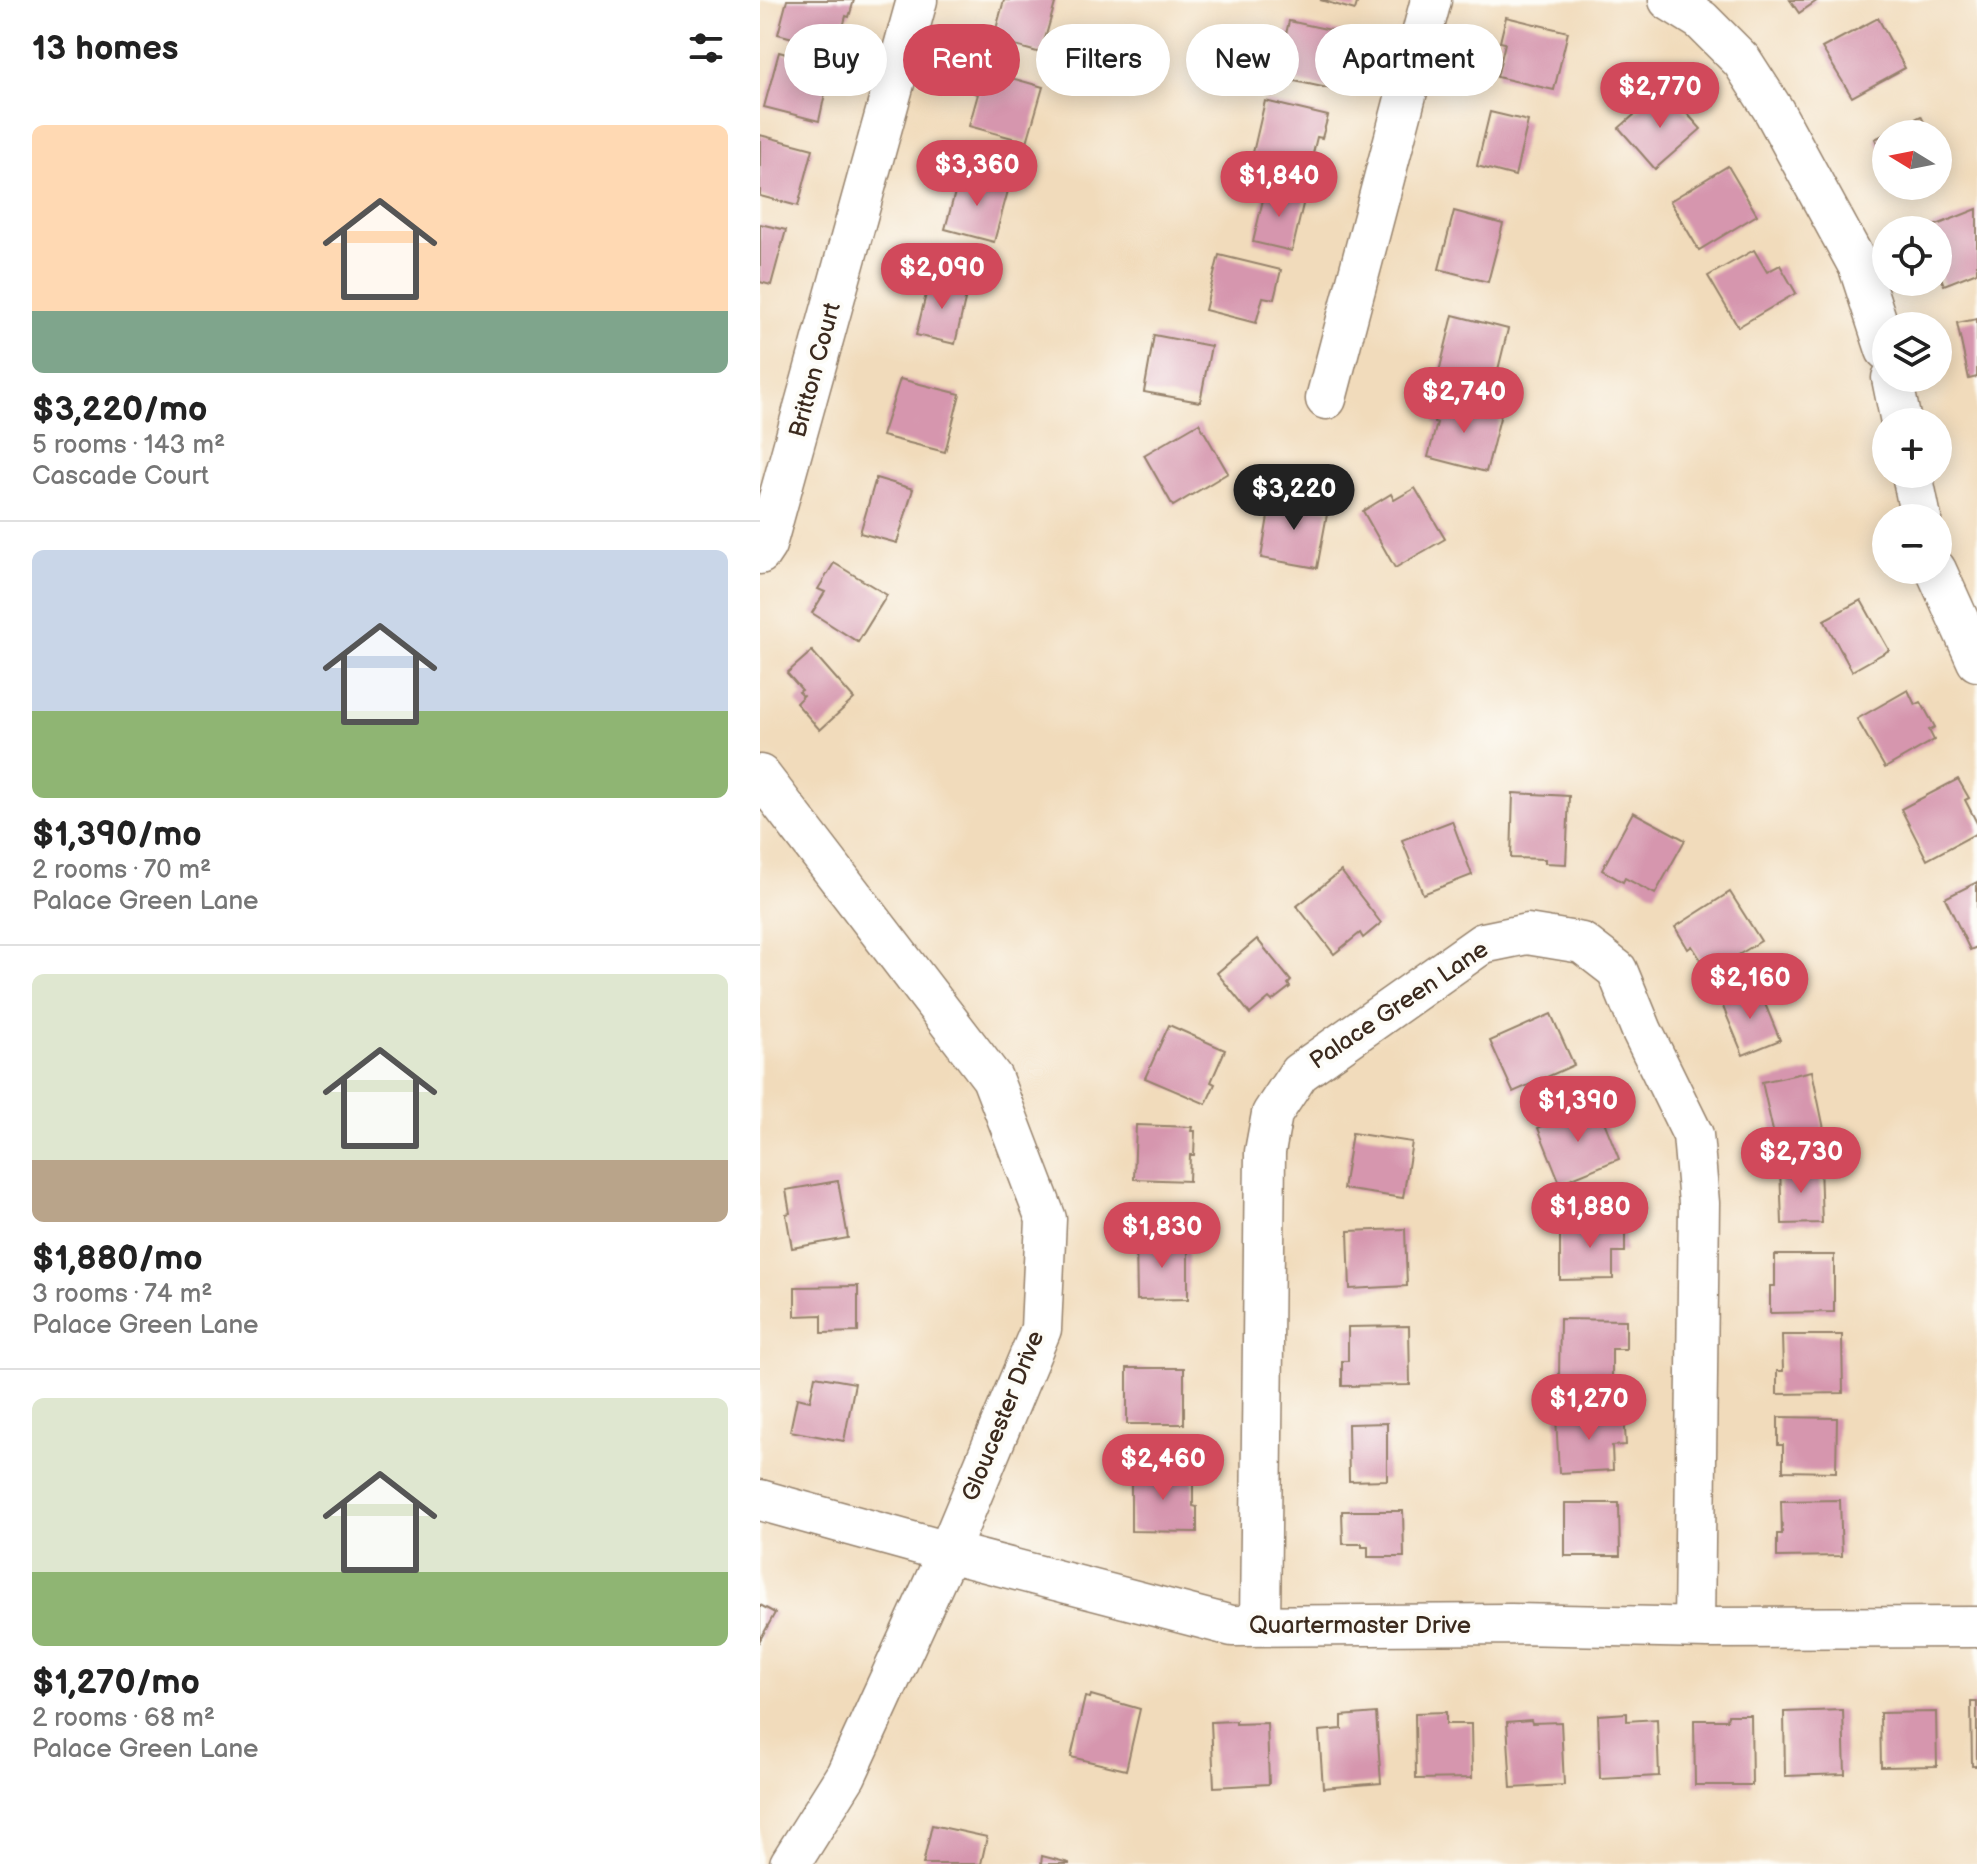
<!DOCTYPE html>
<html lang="en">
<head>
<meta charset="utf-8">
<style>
	body { margin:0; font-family:"Balsamiq Sans",sans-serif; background:#f6f6f6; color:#222; height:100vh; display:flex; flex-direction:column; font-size:30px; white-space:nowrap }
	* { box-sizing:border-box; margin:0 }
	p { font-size:26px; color:#767676 }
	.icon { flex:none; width:44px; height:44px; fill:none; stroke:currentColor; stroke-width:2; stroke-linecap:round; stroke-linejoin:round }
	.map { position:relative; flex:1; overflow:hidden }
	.sheet { display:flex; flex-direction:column; background:#fff; width:760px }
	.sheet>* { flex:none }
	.banner { position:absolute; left:24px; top:24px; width:760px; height:72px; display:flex; gap:16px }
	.needle { width:52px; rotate:280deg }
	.fabs { position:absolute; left:1112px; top:120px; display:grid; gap:16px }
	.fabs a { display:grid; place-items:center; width:80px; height:80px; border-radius:50%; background:#fff; box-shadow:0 4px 20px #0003; font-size:40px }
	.price { position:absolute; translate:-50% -68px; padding:0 18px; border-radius:28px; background:#d1495b; color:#fff; font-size:26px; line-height:52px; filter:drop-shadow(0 2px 4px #0008) }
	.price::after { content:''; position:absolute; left:50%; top:48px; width:24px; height:18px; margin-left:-12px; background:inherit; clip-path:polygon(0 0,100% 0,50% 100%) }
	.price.selected { background:#222; color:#fff }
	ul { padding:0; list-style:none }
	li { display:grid; align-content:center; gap:16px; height:424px; padding:0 32px }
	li+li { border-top:2px solid #e0e0e0 }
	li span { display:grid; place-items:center; height:248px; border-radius:12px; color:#555 }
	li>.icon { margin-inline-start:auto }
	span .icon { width:144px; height:144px; fill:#fffc; stroke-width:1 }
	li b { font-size:34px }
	h2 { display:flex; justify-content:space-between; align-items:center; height:96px; padding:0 32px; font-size:34px }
	.pill { padding:0 28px; border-radius:36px; background:#fff; box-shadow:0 4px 20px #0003; font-size:28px; line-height:72px }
	.pill.selected { background:#d1495b; color:#fff }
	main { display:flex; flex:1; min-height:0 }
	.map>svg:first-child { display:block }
	.building { fill:#d696ae }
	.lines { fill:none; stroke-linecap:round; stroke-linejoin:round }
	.minor-casing { stroke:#96826c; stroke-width:43 }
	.minor { stroke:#fff; stroke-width:40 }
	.labels { text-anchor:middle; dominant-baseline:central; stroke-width:8; stroke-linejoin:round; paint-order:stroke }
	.street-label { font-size:24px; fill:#3b2a1e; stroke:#fdfcf7 }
</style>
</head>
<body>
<main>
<section class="sheet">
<h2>13 homes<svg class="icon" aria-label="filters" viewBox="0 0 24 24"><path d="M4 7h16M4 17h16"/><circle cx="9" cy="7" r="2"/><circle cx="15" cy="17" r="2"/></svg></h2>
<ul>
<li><span style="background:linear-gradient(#ffd9b3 75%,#7fa58c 0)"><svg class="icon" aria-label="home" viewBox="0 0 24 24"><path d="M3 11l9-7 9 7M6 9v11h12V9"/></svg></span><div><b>$3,220/mo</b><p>5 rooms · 143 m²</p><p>Cascade Court</p></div></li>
<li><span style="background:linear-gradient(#c9d6e8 65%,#8fb573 0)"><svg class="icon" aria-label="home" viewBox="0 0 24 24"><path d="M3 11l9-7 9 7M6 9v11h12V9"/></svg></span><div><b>$1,390/mo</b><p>2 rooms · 70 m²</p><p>Palace Green Lane</p></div></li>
<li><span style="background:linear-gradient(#dfe7d0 75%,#b9a48a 0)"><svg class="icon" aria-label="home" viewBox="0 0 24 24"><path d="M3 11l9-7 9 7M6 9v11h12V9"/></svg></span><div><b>$1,880/mo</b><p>3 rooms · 74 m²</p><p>Palace Green Lane</p></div></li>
<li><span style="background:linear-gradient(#dfe7d0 70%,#8fb573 0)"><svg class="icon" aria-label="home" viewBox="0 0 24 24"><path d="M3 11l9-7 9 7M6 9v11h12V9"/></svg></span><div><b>$1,270/mo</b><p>2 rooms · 68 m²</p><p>Palace Green Lane</p></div></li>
</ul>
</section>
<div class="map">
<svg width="1217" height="1864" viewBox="0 0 1217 1864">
	<rect width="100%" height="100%" fill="#fdfcf7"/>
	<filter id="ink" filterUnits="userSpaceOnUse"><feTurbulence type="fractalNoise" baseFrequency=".0125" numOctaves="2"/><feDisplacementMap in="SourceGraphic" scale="16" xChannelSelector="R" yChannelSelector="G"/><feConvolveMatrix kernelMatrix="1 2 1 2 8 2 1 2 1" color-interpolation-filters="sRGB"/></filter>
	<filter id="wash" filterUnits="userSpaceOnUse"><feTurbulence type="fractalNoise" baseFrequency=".006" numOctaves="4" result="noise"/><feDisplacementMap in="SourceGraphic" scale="32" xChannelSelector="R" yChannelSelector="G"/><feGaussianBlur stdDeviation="1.8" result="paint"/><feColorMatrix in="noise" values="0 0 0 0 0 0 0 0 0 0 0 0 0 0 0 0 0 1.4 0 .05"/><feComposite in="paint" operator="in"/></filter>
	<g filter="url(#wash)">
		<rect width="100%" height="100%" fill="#f1dbbb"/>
		<g id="blocks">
			<!-- building -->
			<g class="building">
				<path d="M27 0H94L89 17 86 16 77 50 18 34Z"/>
				<path d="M244 0H296L281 53 233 40Z"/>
				<path d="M560 0H598L595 10Z"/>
				<path d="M1030 0H1058L1039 13Z"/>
				<path d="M746 17 808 32 794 90 737 77 745 43 740 42Z"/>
				<path d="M1118 18 1145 68 1092 97 1062 48Z"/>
				<path d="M529 21 585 33 572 89 516 77Z"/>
				<path d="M19 52 71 66 59 121 4 107Z"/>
				<path d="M220 69 283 87 267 142 209 126 218 94 214 93Z"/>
				<path d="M899 93 908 104 914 99 941 129 895 169 859 128Z"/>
				<path d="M505 101 568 116 562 138 557 137 549 170 492 157Z"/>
				<path d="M730 112 768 121 755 176 717 166Z"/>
				<path d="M1161 116 1170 134H1126V160L1115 139Z"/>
				<path d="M0 135 53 149 38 206 0 196Z"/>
				<path d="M1178 149 1187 167 1178 172Z"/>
				<path d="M968 166 997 215 939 250 910 201Z"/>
				<path d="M200 174 249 187 234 242 185 229Z"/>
				<path d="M506 187 545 196 532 251 493 242Z"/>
				<path d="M1217 209V272L1184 285 1178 270V230H1164Z"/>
				<path d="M694 211 743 224 728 282 679 269Z"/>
				<path d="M0 224 26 230 11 285 0 282Z"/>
				<path d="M994 250 1007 272 1020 265 1036 293 978 327 948 276Z"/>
				<path d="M459 255 521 270 514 299 503 297 496 323 445 310Z"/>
				<path d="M170 278 208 287 195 344 156 335Z"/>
				<path d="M693 315 748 329 734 386 679 372Z"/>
				<path d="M1217 319V377L1209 379 1197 323Z"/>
				<path d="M394 335 451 346 440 402 384 392Z"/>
				<path d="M140 379 200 394 185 452 122 436Z"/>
				<path d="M679 398 741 414 726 472 668 457 677 423 674 422Z"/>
				<path d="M439 423 468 473 413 506 384 455Z"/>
				<path d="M116 478 153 489 137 543 100 533Z"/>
				<path d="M655 488 685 539 635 568 603 511 631 494 634 500Z"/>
				<path d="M512 493 542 499 541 504 568 509 557 568 501 558Z"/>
				<path d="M74 563 127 595 98 642 52 613 65 592 58 589Z"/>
				<path d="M1101 600 1129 650 1092 671 1064 620Z"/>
				<path d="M52 651 94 699 60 730 36 703 43 696 39 692 42 690 27 673Z"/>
				<path d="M1148 690 1155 705 1161 702 1175 727 1169 730 1174 740 1125 768 1097 719Z"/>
				<path d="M1198 779 1209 798 1205 800 1217 823V833L1167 860 1141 809Z"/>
				<path d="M753 793 809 796 806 864 785 863V859L751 858Z"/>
				<path d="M873 812 925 840 895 894 865 878 863 882 842 870Z"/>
				<path d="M692 821 712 875 663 894 642 840Z"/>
				<path d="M581 871 621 923 603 938 600 933 574 954 537 906Z"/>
				<path d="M1217 882V947L1210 950 1185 898Z"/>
				<path d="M970 892 1001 941 949 973 932 946 928 949 915 927Z"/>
				<path d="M497 939 531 981 528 984 530 987 512 1001 509 998 490 1014 457 973Z"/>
				<path d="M998 987 1020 1040 983 1055 961 1002Z"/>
				<path d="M791 1014 814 1065 753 1092 730 1041Z"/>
				<path d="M409 1025 465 1050 451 1082 455 1084 446 1104 385 1078Z"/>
				<path d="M1052 1071 1064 1129 1015 1140 1002 1082Z"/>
				<path d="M837 1104 859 1159 800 1183 778 1128Z"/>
				<path d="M376 1125 432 1127 431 1131H435L434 1155H430L429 1181 374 1179Z"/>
				<path d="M592 1133 652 1142 643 1198 583 1189Z"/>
				<path d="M1060 1165 1062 1223 1022 1224 1020 1167Z"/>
				<path d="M78 1181 88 1238 32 1248 26 1214 30 1213 26 1190Z"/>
				<path d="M865 1222V1252H853V1279L800 1280V1223Z"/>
				<path d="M645 1229 647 1286 590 1289 588 1231Z"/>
				<path d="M376 1241H428V1299L377 1300Z"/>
				<path d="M1015 1255H1074V1312L1010 1313V1286H1015Z"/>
				<path d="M98 1286V1332L62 1333V1315L35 1316V1287Z"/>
				<path d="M800 1319 866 1320V1349H852V1378L799 1377Z"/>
				<path d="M649 1326 650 1385 582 1386V1361H588V1327Z"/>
				<path d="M1022 1335H1082L1083 1393 1017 1394V1371H1023Z"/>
				<rect x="367" y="1368" width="57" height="56"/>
				<path d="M55 1376 95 1383 84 1441 30 1431 37 1398 50 1401Z"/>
				<path d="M864 1413 866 1445 852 1446 853 1470 799 1473 796 1417Z"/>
				<path d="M1018 1417 1077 1418 1076 1472 1023 1471V1445H1018Z"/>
				<path d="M627 1423V1480L589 1481 588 1424Z"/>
				<path d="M371 1471 433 1472V1506L437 1507V1532L371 1531Z"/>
				<path d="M1080 1500 1082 1556 1017 1557V1534H1022L1021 1501Z"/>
				<path d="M805 1503H859L860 1556H805Z"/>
				<path d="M582 1511H643L644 1557H608V1547H602V1544H583Z"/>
				<path d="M0 1605 15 1613 0 1640Z"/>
				<path d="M331 1695 380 1709 366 1770 311 1757 325 1697 330 1698Z"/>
				<path d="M1211 1702H1217V1766H1212Z"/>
				<path d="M1083 1710 1085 1774 1025 1776 1024 1712Z"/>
				<path d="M686 1712V1724H711L712 1778 656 1779 655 1713Z"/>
				<path d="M1176 1712 1177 1766 1121 1767 1120 1713Z"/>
				<path d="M616 1713 621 1783 563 1788 559 1731 582 1729V1716Z"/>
				<path d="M867 1713V1721L897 1719 899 1776 840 1779 838 1715Z"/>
				<path d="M968 1715H991L992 1785H935L934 1720H967Z"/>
				<path d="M771 1720 772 1723 801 1722 804 1785 751 1788 747 1722Z"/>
				<path d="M476 1721V1724L507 1723 509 1784 454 1787 451 1722Z"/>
				<path d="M172 1825 227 1837 221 1864H163Z"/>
				<path d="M282 1856 309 1863V1864H281Z"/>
			</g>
		</g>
	</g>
	<g filter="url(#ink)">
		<use href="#blocks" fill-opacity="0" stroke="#96826c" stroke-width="2"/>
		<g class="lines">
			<defs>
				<g id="minor">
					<path d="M909 0 941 20 982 61 1014 111 1099 267 1126 350"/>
					<path d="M1132 378 1141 422"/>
					<path d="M566 399 671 0"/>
					<path d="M1152 474 1161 518"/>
					<path d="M0 554 6 545 157 0"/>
					<path d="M1176 570 1217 661"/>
					<path d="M0 775 232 1078 286 1219 281 1329 188 1552 86 1775 30 1864"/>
					<path d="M0 1500 188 1552 472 1626 751 1624 948 1628 1217 1627"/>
					<path d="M500 1625 505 1152 512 1114 539 1073 723 943 767 934 822 943 857 970 882 1031 933 1135 939 1203 934 1627"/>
				</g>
			</defs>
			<!-- minor casing -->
			<use href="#minor" class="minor-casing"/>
			<!-- minor -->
			<use href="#minor" class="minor"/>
		</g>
	</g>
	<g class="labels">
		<!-- street labels -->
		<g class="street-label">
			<text transform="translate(55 370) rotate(-75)">Britton Court</text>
			<text transform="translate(639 1005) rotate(-34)">Palace Green Lane</text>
			<text transform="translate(243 1416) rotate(-68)">Gloucester Drive</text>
			<text x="600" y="1625">Quartermaster Drive</text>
		</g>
	</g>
</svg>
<div class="fabs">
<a><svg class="needle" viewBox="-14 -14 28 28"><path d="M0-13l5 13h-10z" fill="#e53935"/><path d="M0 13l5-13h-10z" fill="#767676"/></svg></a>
<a><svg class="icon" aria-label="locate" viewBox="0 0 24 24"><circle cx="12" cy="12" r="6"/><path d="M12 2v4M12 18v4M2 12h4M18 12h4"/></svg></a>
<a><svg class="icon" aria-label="layers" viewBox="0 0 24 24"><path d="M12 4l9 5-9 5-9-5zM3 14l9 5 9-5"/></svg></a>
<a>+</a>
<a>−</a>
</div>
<b class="price" style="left:900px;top:130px">$2,770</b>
<b class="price" style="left:217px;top:208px">$3,360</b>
<b class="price" style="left:519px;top:219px">$1,840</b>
<b class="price" style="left:182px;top:311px">$2,090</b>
<b class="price" style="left:704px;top:435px">$2,740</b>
<b class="price selected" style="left:534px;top:532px">$3,220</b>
<b class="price" style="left:990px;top:1021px">$2,160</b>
<b class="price" style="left:818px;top:1144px">$1,390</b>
<b class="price" style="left:1041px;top:1195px">$2,730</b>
<b class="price" style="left:830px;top:1250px">$1,880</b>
<b class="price" style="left:402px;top:1270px">$1,830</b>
<b class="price" style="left:829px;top:1442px">$1,270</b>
<b class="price" style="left:403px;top:1502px">$2,460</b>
<div class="banner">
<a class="pill">Buy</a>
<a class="pill selected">Rent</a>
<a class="pill">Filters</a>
<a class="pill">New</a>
<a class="pill">Apartment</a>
</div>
</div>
</main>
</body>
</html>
